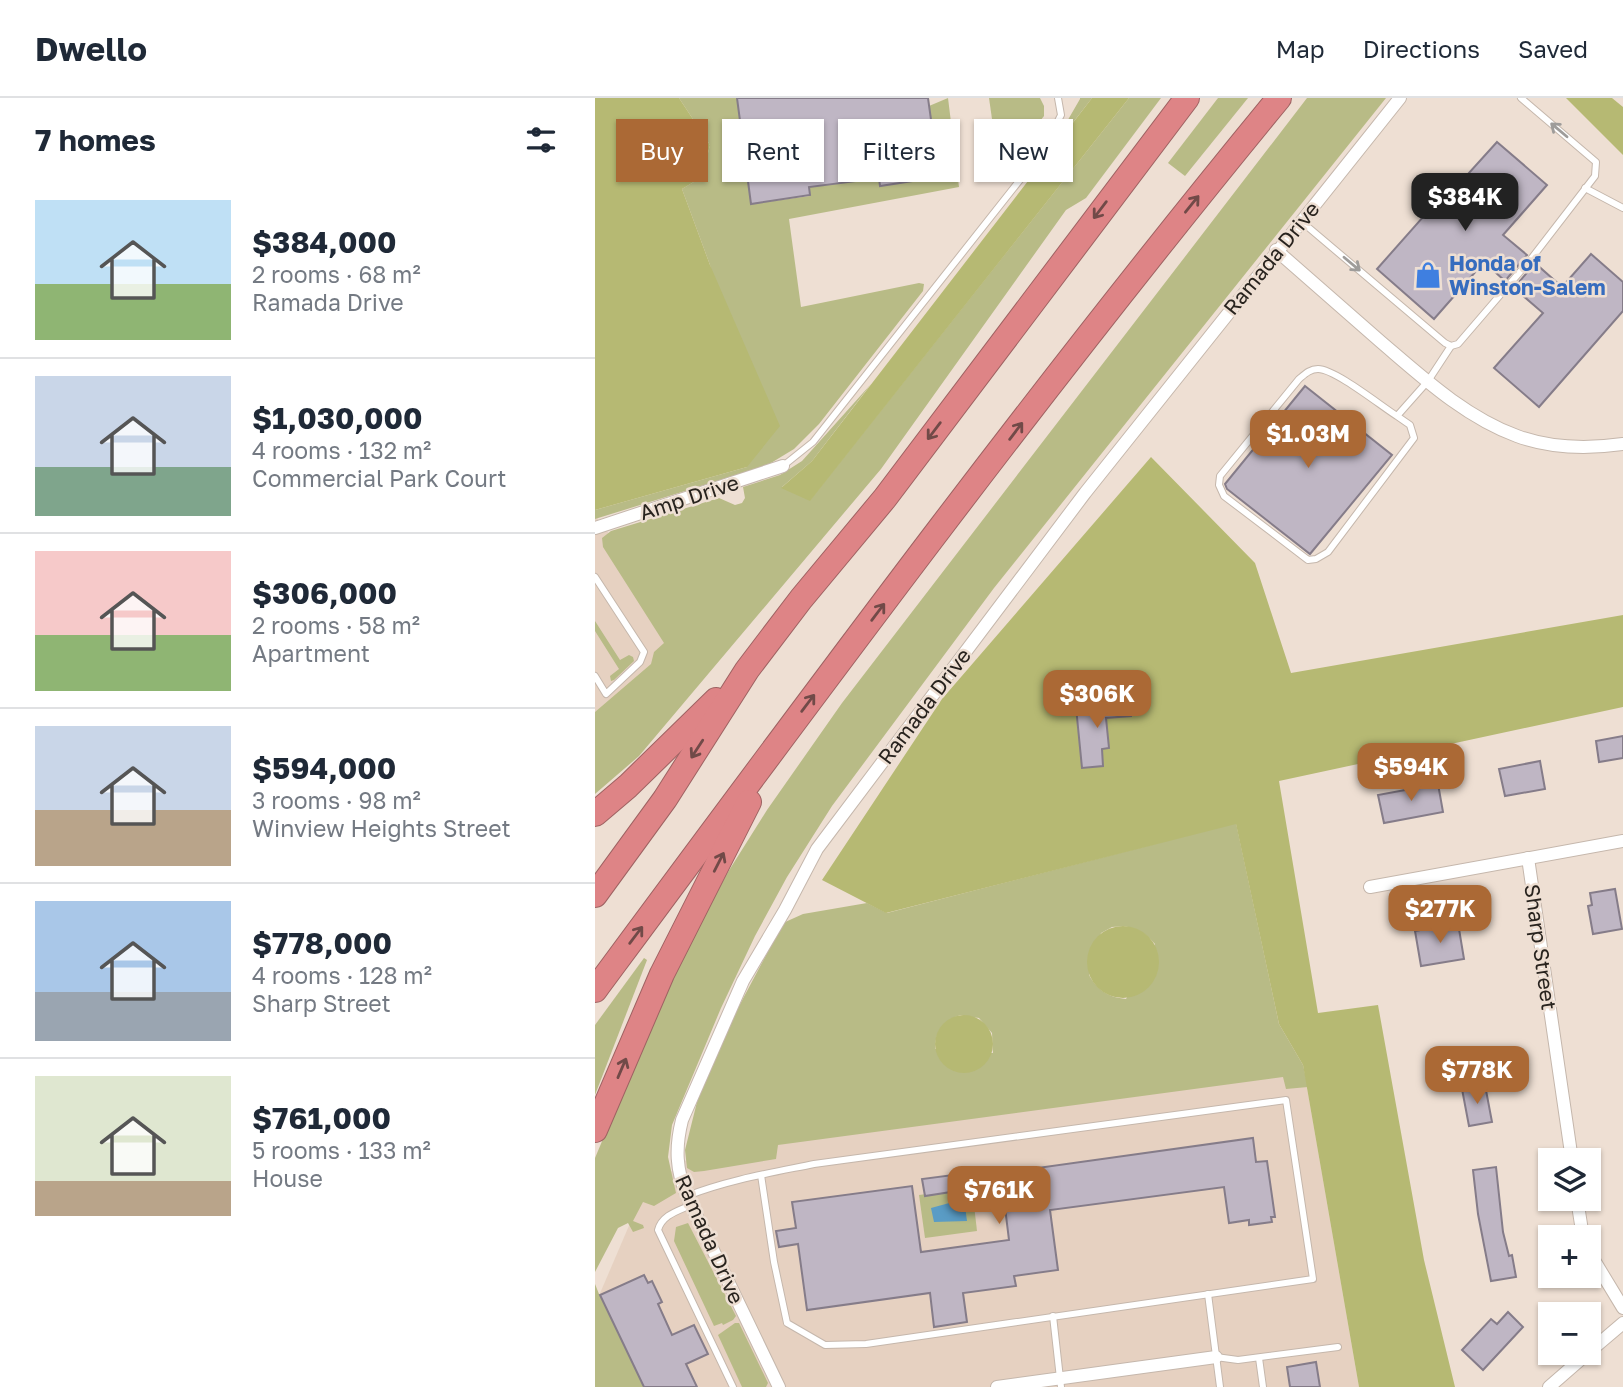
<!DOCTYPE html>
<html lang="en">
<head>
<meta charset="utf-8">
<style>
	body { margin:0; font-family:"Golos Text",sans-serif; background:#f2f2f3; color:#1f2937; height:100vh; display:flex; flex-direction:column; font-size:26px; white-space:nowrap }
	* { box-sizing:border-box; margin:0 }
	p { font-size:23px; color:#747a83 }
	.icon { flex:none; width:38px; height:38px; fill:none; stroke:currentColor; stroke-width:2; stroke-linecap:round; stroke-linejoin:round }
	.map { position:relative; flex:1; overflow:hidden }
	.drawer { display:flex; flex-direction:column; background:#fff; width:595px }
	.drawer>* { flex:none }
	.hud { position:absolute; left:21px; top:21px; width:665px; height:63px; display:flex; gap:14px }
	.buttons { position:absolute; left:943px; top:1050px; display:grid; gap:14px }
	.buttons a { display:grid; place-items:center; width:63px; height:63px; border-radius:0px; background:#fff; box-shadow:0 2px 5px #0004; font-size:35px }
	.price { position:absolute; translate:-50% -60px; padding:0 16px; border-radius:14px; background:#ab6935; color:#fff; font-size:23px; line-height:46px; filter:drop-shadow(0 2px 4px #0008) }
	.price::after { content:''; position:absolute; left:50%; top:42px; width:21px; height:16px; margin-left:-10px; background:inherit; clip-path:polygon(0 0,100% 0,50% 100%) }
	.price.active { background:#222; color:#fff }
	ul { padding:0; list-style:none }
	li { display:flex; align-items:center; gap:21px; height:175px; padding:0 35px }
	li+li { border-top:2px solid #e0e1e3 }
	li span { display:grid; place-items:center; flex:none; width:196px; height:140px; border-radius:0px; color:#555 }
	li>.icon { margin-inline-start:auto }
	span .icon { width:84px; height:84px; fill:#fffc; stroke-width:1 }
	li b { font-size:30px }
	h2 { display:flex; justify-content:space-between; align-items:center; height:84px; padding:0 35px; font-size:30px }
	.tag { padding:0 24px; border-radius:0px; background:#fff; box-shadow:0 2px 5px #0004; font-size:24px; line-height:63px }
	.tag.active { background:#ab6935; color:#fff }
	header { display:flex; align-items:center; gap:42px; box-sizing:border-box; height:98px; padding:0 35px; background:#fff; border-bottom:2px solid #e0e1e3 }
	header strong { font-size:33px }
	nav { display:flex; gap:38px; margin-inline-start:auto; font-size:24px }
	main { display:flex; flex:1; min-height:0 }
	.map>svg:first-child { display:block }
	.built { fill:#e6d1c1 }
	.green { fill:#b8bb86; fill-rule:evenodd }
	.forest { fill:#b6b973 }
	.water { fill:#5a9cc5 }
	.building { fill:#bfb6c4; stroke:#857c89; stroke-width:2 }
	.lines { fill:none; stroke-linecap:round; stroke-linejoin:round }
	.service-casing { stroke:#c5b7ac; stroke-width:8 }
	.minor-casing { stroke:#c5b7ac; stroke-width:14 }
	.motorway-casing { stroke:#9e6262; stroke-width:26 }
	.service { stroke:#fff; stroke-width:6 }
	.minor { stroke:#fff; stroke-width:12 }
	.motorway { stroke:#de8486; stroke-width:24 }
	.oneway { stroke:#9e9c9a }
	.oneway2 { stroke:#714a48 }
	.labels { text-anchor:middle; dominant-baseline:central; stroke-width:5; stroke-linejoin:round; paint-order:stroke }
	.street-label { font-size:21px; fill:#28231e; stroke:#eedfd3 }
	.shop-label { font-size:21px; font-weight:bold; fill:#366cbe; stroke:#eedfd3; text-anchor:start }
</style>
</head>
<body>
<header>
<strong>Dwello</strong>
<nav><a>Map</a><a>Directions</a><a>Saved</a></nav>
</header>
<main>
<section class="drawer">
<h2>7 homes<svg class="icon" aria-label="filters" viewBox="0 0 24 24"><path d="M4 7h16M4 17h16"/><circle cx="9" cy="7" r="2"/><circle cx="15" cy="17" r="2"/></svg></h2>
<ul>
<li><span style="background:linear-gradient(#bfe0f5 60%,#8fb573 0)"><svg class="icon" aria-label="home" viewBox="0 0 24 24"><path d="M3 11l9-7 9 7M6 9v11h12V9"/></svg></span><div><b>$384,000</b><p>2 rooms · 68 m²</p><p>Ramada Drive</p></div></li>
<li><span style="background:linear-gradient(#c9d6e8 65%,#7fa58c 0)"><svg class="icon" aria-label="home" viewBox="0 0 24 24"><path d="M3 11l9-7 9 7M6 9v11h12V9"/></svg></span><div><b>$1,030,000</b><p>4 rooms · 132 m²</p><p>Commercial Park Court</p></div></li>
<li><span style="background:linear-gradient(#f6c9c9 60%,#8fb573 0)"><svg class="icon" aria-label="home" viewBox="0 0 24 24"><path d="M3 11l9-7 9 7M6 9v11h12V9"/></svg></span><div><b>$306,000</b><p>2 rooms · 58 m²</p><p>Apartment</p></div></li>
<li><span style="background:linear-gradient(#c9d6e8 60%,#b9a48a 0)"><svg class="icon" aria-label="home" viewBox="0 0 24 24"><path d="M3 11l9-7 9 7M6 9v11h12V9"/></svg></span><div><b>$594,000</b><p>3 rooms · 98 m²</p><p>Winview Heights Street</p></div></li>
<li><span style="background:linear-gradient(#a9c7e8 65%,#9aa5b1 0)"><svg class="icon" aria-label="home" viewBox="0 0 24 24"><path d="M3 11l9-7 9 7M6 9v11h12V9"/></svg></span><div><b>$778,000</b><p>4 rooms · 128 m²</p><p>Sharp Street</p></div></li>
<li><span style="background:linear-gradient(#dfe7d0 75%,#b9a48a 0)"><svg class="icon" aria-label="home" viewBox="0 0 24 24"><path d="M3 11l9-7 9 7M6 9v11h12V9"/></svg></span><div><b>$761,000</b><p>5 rooms · 133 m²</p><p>House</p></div></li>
</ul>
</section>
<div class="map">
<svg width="1028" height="1289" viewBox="0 0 1028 1289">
	<rect width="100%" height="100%" fill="#eedfd3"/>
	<!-- built -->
	<g class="built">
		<path d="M0 417 97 546 0 633Z"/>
		<path d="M708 967 764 1289H0V1207L48 1095 94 1060Z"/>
	</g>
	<!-- green -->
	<g class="green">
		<path d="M84 0H142L157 106 215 98 214 89 284 80 285 87 344 79 334 8 353 0 364 89 194 121 206 209 324 185 329 186 328 193 224 326 199 351 171 368 0 421V412L152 369 115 167 87 91 107 79 115 47Z"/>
		<path d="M394 0H445L449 8V18L407 72 404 70Z"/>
		<path d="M485 0H497L452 58 485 1Z"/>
		<path d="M534 0H566L491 100 471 112 286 371 44 658 0 696V614L56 566 59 554 69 545 8 449 7 440 16 433 124 400 140 407 147 405 150 400 148 389 185 377 207 363 276 286 217 363 187 389 215 402Z"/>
		<path d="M623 0H653L590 78 573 65Z"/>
		<path d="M712 0H791L399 490 237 708 192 779 160 838 126 910 77 1027 73 1059 81 1095 59 1108 48 1104 38 1123 48 1127 49 1130 38 1134 33 1125 23 1130 0 1174V1060L75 881 133 774 172 712 247 605Z"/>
		<path d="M0 523 25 562 34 557 38 559 39 563 19 582 16 583 15 578 24 571 0 533Z"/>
		<path d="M641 725 684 926 708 967 713 989 691 991 688 979 183 1047 181 1061 109 1073 99 1074 92 1070 90 1052 102 1004 134 927 188 825 208 816 272 805 292 815ZM529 828C543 831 551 835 560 846L531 901C513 899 503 893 494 877L506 835 517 829ZM365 917 384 920 397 935 398 955 340 951C340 933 348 923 365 917Z"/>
		<path d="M49 860 52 862 0 997V927Z"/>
		<path d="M377 1090 382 1133 330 1140 324 1097Z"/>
		<path d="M93 1125 141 1218 138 1222 128 1227 127 1225 119 1228 79 1143 81 1129Z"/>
		<path d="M0 1186 4 1196 49 1289H0Z"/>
		<path d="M140 1225H144L173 1285 171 1289H147L123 1237Z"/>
	</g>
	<!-- forest -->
	<g class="forest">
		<path d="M0 0H84L115 47 107 79 87 91 115 167 185 328 152 369 0 412Z"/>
		<path d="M497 0H534L215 403 186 390 217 363Z"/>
		<path d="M971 0H1017L1028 9V57Z"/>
		<path d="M556 359 660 465 696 575 1028 517V609L684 683 723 915 783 907 829 1162 860 1289H764L708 967 684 926 641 726 291 815 227 782 347 601Z"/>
		<circle cx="528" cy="864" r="36"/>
		<circle cx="369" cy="946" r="29"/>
	</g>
	<!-- water -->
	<path class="water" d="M369 1101 372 1123 339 1124 336 1110Z"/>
	<!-- building -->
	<g class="building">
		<path d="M142 0H333L344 79 285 88 284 80 214 89 215 97 156 106Z"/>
		<path d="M902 44 952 87 908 137 932 157 910 183 889 164 839 221 782 171 851 93 855 96Z"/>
		<path d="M996 156 1028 184V213L944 309 899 270 948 215 919 190 940 165 967 189Z"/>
		<path d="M710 288 797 357 715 456 632 391 630 386Z"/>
		<path d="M535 604 536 618 511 620 514 650 507 651 508 668 487 670 481 609Z"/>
		<path d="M1028 638V660L1004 664 1001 643Z"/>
		<path d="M945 663 950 691 910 698 904 671Z"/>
		<path d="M843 686 848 714 789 725 783 697Z"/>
		<path d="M1020 791 1027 831 998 836 993 808 997 807 995 795Z"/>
		<path d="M863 825 869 861 826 868 820 833Z"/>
		<path d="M890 987 897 1024 874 1028 867 991Z"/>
		<path d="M658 1040 661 1064 672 1063 680 1119H676L677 1124 654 1127V1122L634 1125 629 1089 455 1112 463 1172 419 1178 421 1188 368 1195 372 1224 339 1229 335 1195 212 1212 203 1146 184 1149 181 1133 201 1130 197 1104 317 1088 326 1154 414 1142 407 1085 430 1082 428 1072Z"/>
		<path d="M901 1069 908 1134 914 1158 917 1157 921 1179 896 1183 883 1116 878 1072Z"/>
		<path d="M373 1075 375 1091 330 1098 327 1081Z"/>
		<path d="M49 1177 53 1185 57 1183 67 1204 63 1206 77 1237 99 1227 113 1256 91 1266 102 1289H49L5 1197Z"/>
		<path d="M913 1214 928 1229 888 1272 867 1252 896 1221 902 1226Z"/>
		<path d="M721 1264 725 1289H695L692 1269Z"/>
	</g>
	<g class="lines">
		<defs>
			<g id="service">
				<path d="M990 90 1028 110"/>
				<path d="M707 124 850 245 856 248 863 246 936 161 1000 78 1001 64 926 0"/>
				<path d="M802 318C786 308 740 271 723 271 715 271 710 276 704 281L625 378 624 387 629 398 713 462 721 461 733 454 819 340 815 327 802 318 833 283 856 248"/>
				<path d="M188 368 218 344 447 54 466 17 463 0"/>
				<path d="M0 479 49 554 45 564 11 596 0 578"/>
				<path d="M92 1098C133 1082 175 1075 219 1066L691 1002 718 1181 271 1246 230 1247 192 1225 179 1164 166 1077"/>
				<path d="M96 1107C83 1113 67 1117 63 1132L138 1289"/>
				<path d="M613 1196 625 1289"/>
				<path d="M458 1218 466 1289"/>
				<path d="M621 1259 643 1262 743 1249"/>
				<path d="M664 1260 668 1289"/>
			</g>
			<g id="minor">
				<path d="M681 152C716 183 751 213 786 244 827 279 870 319 922 338 955 350 993 351 1028 346"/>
				<path d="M0 430 188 368"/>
				<path d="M933 760 977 1062"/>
				<path d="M775 789 1028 743"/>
				<path d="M982 1101 988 1139"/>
				<path d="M994 1154 1028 1210"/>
				<path d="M994 1254 1028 1225"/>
				<path d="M184 1289 92 1098C81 1072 80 1050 87 1022L148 883 190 812 222 751 490 395 805 0"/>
				<path d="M402 1289 621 1259"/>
				<path d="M954 1289 993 1255"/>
			</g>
			<g id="motorway">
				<path d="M0 716 33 688 121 602"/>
				<path d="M0 797 70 701 152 572 206 501 290 400 592 0"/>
				<path d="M0 892C223 591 446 289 684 0"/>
				<path d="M0 1032 67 876 154 704"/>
			</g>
		</defs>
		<!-- service casing -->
		<use href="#service" class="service-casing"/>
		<!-- minor casing -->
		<use href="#minor" class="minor-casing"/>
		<!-- motorway casing -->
		<use href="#motorway" class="motorway-casing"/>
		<!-- service -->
		<use href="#service" class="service"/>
		<!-- minor -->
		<use href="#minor" class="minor"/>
		<!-- motorway -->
		<use href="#motorway" class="motorway"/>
	</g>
	<!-- one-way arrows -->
	<defs><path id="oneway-shaft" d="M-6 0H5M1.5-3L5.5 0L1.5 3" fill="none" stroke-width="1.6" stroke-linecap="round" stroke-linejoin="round" transform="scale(1.75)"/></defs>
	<g class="oneway">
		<use href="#oneway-shaft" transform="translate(964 32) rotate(-140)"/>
		<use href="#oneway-shaft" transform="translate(757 166) rotate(40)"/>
	</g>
	<g class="oneway2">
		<use href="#oneway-shaft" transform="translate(597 106) rotate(-51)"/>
		<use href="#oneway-shaft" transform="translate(505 112) rotate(127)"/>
		<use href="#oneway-shaft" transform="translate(339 333) rotate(127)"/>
		<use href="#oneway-shaft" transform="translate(421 333) rotate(-53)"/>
		<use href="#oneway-shaft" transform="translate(283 514) rotate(-53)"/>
		<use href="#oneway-shaft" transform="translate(213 605) rotate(-53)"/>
		<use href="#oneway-shaft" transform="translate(102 651) rotate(123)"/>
		<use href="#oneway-shaft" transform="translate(124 764) rotate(-63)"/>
		<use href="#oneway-shaft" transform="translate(41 837) rotate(-53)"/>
		<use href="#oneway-shaft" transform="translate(27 970) rotate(-67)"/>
	</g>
	<!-- icons -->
	<defs>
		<symbol id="shop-bare" viewBox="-9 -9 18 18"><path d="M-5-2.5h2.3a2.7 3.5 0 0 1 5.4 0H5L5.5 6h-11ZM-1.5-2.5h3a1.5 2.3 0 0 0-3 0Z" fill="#3f7fe0" stroke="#eedfd3" stroke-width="2.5" paint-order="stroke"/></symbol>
	</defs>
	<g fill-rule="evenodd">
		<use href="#shop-bare" x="814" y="158" width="38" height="38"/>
	</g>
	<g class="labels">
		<!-- street labels -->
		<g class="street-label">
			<text transform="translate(676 160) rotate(-51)">Ramada Drive</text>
			<text transform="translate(94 399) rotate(-18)">Amp Drive</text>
			<text transform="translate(329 608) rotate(-53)">Ramada Drive</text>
			<text transform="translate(946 849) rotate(82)">Sharp Street</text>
			<text transform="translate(115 1141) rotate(66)">Ramada Drive</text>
		</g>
		<!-- shop labels -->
		<g class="shop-label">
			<text x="854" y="165">Honda of<tspan x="854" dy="24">Winston-Salem</tspan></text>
		</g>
	</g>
</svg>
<div class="buttons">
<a><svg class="icon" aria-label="layers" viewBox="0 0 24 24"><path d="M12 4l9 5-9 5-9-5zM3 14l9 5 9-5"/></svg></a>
<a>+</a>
<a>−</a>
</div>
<b class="price active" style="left:870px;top:135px">$384K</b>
<b class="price" style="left:713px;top:372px">$1.03M</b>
<b class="price" style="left:502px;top:632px">$306K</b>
<b class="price" style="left:816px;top:705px">$594K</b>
<b class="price" style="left:845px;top:847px">$277K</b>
<b class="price" style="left:882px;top:1008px">$778K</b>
<b class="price" style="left:404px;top:1128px">$761K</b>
<div class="hud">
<a class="tag active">Buy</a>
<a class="tag">Rent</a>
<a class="tag">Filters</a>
<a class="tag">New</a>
</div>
</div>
</main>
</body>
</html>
